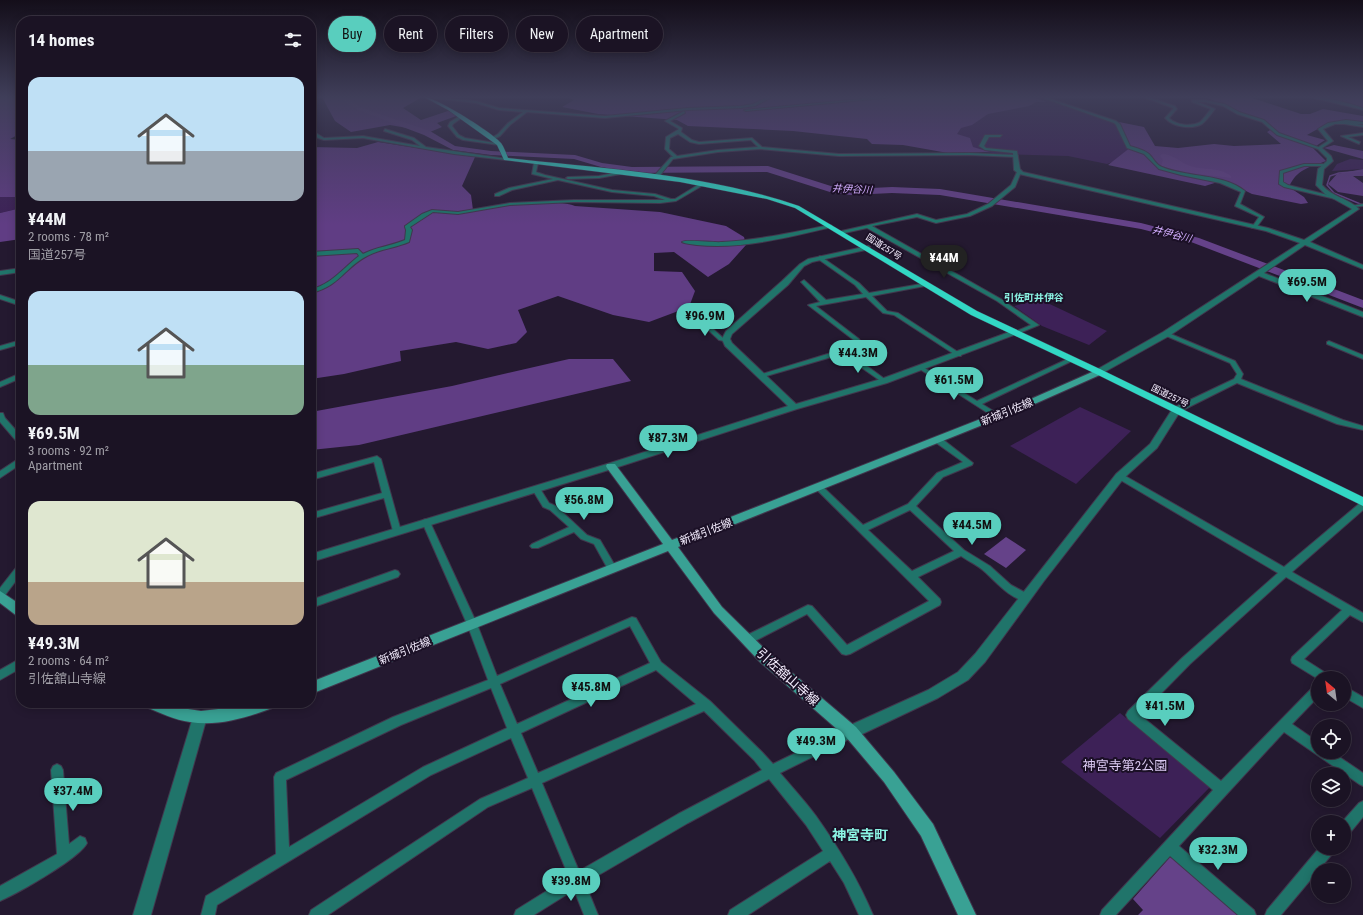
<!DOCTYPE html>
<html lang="en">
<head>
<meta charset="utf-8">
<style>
	body { margin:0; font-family:"Roboto Condensed","Noto Sans JP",sans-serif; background:#282031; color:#f1f3f6; height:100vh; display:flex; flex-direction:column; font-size:15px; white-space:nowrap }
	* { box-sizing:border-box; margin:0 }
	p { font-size:13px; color:#a09ea6 }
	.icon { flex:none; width:22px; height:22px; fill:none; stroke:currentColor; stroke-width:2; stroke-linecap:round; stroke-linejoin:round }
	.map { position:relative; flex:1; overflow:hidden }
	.details { position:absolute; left:16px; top:16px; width:300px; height:692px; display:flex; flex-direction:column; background:#1b1324; border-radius:16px; box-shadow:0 2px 10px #0003,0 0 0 1px #393241 }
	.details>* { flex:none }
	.banner { position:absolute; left:328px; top:16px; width:380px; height:36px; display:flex; gap:8px }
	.needle { width:26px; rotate:331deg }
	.fabs { position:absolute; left:1311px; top:671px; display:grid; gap:8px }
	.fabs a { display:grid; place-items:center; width:40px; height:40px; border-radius:50%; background:#1b1324; box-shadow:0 2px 10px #0003,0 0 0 1px #393241; font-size:20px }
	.price { position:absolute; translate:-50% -34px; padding:0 9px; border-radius:14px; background:#59cebe; color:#111; font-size:13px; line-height:26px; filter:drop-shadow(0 1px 2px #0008) }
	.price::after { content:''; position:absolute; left:50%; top:24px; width:12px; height:9px; margin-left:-6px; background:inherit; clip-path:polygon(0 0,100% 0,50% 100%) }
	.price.on { background:#222; color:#fff }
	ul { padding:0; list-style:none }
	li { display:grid; align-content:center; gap:8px; height:212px; padding:0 12px }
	li span { display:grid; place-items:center; height:124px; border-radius:12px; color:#555 }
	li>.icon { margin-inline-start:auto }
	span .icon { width:72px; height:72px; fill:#fffc; stroke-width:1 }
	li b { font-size:17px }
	h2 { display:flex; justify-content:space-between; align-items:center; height:48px; padding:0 12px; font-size:17px }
	.tag { padding:0 14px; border-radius:18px; background:#1b1324; box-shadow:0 2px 10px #0003,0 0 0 1px #393241; font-size:14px; line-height:36px }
	.tag.on { background:#59cebe; color:#111 }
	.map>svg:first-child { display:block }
	.green { fill:#3d2157 }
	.forest { fill:#603d84 }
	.water { fill:#654289 }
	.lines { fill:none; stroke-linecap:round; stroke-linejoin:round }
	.stream { stroke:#654289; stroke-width:1.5 }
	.river { fill:#654289; fill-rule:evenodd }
	.minor-casing { stroke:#41374d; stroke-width:2 }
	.tertiary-casing { stroke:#41374d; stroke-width:2 }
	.secondary-casing { stroke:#41374d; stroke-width:2 }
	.trunk-casing { stroke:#41374d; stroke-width:1 }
	.minor { fill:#20746a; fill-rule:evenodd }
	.tertiary { fill:#20746a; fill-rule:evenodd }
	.secondary { fill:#39a194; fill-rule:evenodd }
	.trunk { fill:#32d7c4; fill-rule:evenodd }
	.labels { text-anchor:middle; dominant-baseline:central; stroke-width:4; stroke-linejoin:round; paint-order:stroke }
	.far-street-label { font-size:9px; fill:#f4edfe; stroke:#1b1026 }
	.far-water-label { font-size:10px; font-style:italic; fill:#cfabfb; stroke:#1b1026 }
	.far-neighbourhood-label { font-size:10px; font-weight:bold; fill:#8bf3e3; stroke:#1b1026 }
	.street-label { font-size:11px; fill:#f4edfe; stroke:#1b1026 }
	.near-street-label { font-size:13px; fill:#f4edfe; stroke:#1b1026 }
	.near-park-label { font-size:13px; fill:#dbcaf3; stroke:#1b1026 }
	.near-neighbourhood-label { font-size:14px; font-weight:bold; fill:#8bf3e3; stroke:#1b1026 }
</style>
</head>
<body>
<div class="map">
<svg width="1363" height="915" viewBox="0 0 1363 915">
	<rect width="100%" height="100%" fill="#241930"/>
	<!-- green -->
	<g class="green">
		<path d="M1014 97H1041L1113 122 1119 129 1125 146 1131 149 1127 157 1107 164 1068 156 999 154 968 150 955 145 954 112Z"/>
		<path d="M1350 159 1363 160V169L1332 171 1337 164Z"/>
		<path d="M0 197H21V208L0 213Z"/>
		<path d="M1039 299 1107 331 1089 345 1042 326 1014 306Z"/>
		<path d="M1080 407 1131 431 1076 484 1010 446Z"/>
		<path d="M1120 713 1210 787 1160 838 1061 762Z"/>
	</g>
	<!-- forest -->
	<g class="forest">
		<path d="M0 97H21V133L10 139 21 140V197H0Z"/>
		<path d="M311 97H422L403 108 421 120 448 111 459 115 437 123 442 127 430 132 390 125 351 132 335 121 322 97Z"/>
		<path d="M566 97H1032L1047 102H1036L1029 106 988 114 972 125 961 128 957 134 970 138 973 147 990 152 948 153 903 145 872 144 867 139 793 131 688 126 677 120 598 114 562 107 574 100Z"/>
		<path d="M1205 97H1249L1301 114H1310L1323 109 1363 116V124C1335 121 1331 121 1307 135L1325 140 1313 148 1326 161C1308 168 1297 169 1289 187L1304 197 1308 203 1301 204 1252 194 1224 180 1205 186 1108 165 1131 147 1119 122 1144 127 1155 146 1178 148 1214 144 1234 146 1281 144 1267 132 1273 128 1263 121Z"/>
		<path d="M1316 97H1363V108Z"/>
		<path d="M378 142 475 157 462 186 471 195 473 210C498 206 552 198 575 206L660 212 726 226 744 237 746 245 729 264 708 277 674 252 654 253V271L682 272 695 291 689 307 649 322 613 315 558 296 518 310 527 332 516 343 488 349 456 342 400 351 401 361 344 374 311 379V147L357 148Z"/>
		<path d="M1334 145 1363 151V159L1324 148Z"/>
		<path d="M1363 169V176H1353L1363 183V196L1338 192 1328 184 1337 174Z"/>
		<path d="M21 208V239L0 242V213Z"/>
		<path d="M569 359H613L631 381 359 445 311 450V412L452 386Z"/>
	</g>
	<!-- water -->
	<g class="water">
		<path d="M1162 154C1173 154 1178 161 1188 165 1202 171 1219 166 1231 176V178L1167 170 1161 166 1163 160 1160 156Z"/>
		<path d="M1006 537 1026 550 1006 568 984 554Z"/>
		<path d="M1171 856 1243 915H1138L1143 910 1133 899Z"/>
	</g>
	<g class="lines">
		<!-- stream -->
		<path class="stream" d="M1363 171 1339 173 1330 176 1327 185 1334 193 1363 205"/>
		<!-- river -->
		<path class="river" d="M338 97H345L362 108 430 131 455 146 491 151 575 155 602 163 632 167 768 166 834 187 851 189 892 187 940 189 1141 223 1199 238 1363 300V308L1191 242 1141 229 940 195 892 193 851 195 833 193 767 172 632 173 601 167 574 159 491 155 453 150 424 135 358 110Z"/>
		<defs>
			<g id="minor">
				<path d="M425 97 476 101 499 108 605 116 688 108 741 106 753 104 767 97H772L755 106 741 108 688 110 605 118 527 112 510 125 500 136 492 140 491 138 498 134 508 123 523 112 499 110 476 103Z"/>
				<path d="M882 97H895L746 111 744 110Z"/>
				<path d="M1040 97H1045L1116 121 1120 124 1130 146C1136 148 1144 150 1149 154 1154 159 1156 165 1162 167 1189 178 1222 173 1245 191L1240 204 1264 217 1256 228H1252V227L1259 217 1235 206 1241 192 1220 183 1181 175 1159 169 1144 154 1127 148 1116 125 1114 123Z"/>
				<path d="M1143 97H1148L1175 106 1177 109 1169 118C1176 125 1191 127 1200 122 1204 119 1207 113 1211 109L1192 102V100H1205L1225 104 1239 112 1264 120 1279 133 1321 148 1318 149 1277 135 1262 122 1237 114 1223 106 1205 102H1198L1215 109C1211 114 1207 120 1202 124 1191 130 1173 127 1165 118L1173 109V108Z"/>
				<path d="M684 111 685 113 670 121 682 128 681 132 692 140 699 142 752 138 762 147 839 154 970 153 1016 155 1018 156 1016 157 970 155 839 156 760 149 718 152 673 159 658 178H654V176L671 157H673L665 149 666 137 679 129 665 121ZM678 134 690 142 699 144 751 140 758 147 718 150 677 156 669 149 670 138Z"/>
				<path d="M460 116 463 117 453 124 452 126 459 135 465 138 501 144 499 145 463 140 457 137 448 126 450 122Z"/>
				<path d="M1343 122 1363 125V127L1344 124Z"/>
				<path d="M385 129 414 138 426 147 508 159 506 160 454 154 363 138 324 140 318 138 311 133V130L324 138 363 136 420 146 412 140 384 131Z"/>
				<path d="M1363 133V135L1348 137 1360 142 1359 144 1341 136Z"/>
				<path d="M536 162 538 163 536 172 545 175 612 190 655 194 671 199H675L701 183 705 184 676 201 660 203 574 202 510 205 458 214 433 212 410 227 412 230 409 242C395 248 380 249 367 256 344 268 340 286 311 293V289C331 285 343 268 359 256L357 253 311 256V252L358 249 363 254C376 247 391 246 405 240L406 230 405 227V226L422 214 432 210 458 212 510 203 574 200H665L654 196 612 192 558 180 512 190 499 196H495V194L509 188 553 179 532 174 534 163Z"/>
				<path d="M1304 164H1326L1328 165 1326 166H1304L1283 173V182L1288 185 1344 199V201L1284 187 1279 184 1280 171Z"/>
				<path d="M1019 171 1021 172 1015 187 992 206 970 216 936 223 917 217 872 226 1001 299 1039 325 1017 334 1015 335 1012 333 1031 325 997 301 867 228 840 234 837 232 917 214 936 220 967 214 988 204 1011 185 1017 172Z"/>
				<path d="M619 172H621V174L599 178 568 179 566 178 568 177 599 176Z"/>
				<path d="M1363 204V206L1353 207 1351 206Z"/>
				<path d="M830 225 832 226V227C790 237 740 250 697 245 692 244 686 244 682 242 687 239 714 243 722 242 759 240 794 232 830 225Z"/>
				<path d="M820 256 859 283 869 293 927 283 928 284 925 286 872 296 887 311 898 313 961 354V356H957L894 315 883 313 866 297 816 306 859 339 864 346 863 347 848 352 886 380 887 381 886 382H882L842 354 763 377H759L758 376 759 375 857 345 855 341 808 305 820 302 802 283 801 282 804 280 826 300 863 294 855 285 818 259 817 258Z"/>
				<path d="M21 268V272L0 275V271Z"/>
				<path d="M0 295 21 302V306L0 299Z"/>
				<path d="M694 312 696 313 723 338 729 340V342L719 340 692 315V313Z"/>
				<path d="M1166 332 1235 361 1243 374 1241 379 1343 420 1363 426V430L1337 424 1237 383 1179 412H1173L1172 410 1173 408 1234 379 1237 374 1230 363 1164 335V333Z"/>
				<path d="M21 340V344L0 350V346Z"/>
				<path d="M1329 341 1363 355V359L1327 344V342Z"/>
				<path d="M1072 357 1075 359 1074 360 982 404 1000 415 1001 417 1000 419H997L918 368 919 367H923L977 401Z"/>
				<path d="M21 373V378L0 387V382Z"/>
				<path d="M0 413H3L5 418 21 436V443H18L0 422Z"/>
				<path d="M935 438H941L973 463 972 465 943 477 916 506 964 550 990 566 1011 585 1028 594 1030 597 1028 600C1015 604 994 580 985 572 978 565 968 561 961 556L918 577 940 599 941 602 940 605 850 654 846 655 842 654 807 614 751 643 747 644 743 643 742 640 743 637 808 605 812 606 847 645 929 601 815 488 819 485 822 486 863 525 908 504 937 473 963 462 935 442 934 440ZM910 510 954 551 912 571 868 530Z"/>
				<path d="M377 456 381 459 401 531 400 533H394L393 531 384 498 311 519V513L382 493 374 462 311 480V474Z"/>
				<path d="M21 457V464L0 478V471Z"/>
				<path d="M1120 473 1284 567 1360 503 1363 502V510L1292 572 1363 613V622L1350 615 1304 659 1329 675 1330 678H1318V679L1292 663 1291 660 1292 657 1342 610 1286 577 1190 664 1140 715 1221 781 1314 686 1318 684V697L1292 724 1318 742V752H1332L1363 773V786L1359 784 1284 732 1179 846 1254 910 1256 915H1238L1170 856 1116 915H1100L1102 910 1213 790 1128 719 1126 715 1128 711 1182 658 1278 573 1117 478 1116 476Z"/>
				<path d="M536 486 539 487 549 503 556 506 587 535 600 540 617 569 615 571 612 573 609 571 594 544 581 539 574 532 538 548H532L530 546 532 544 569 527 550 510 543 507 532 489Z"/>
				<path d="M426 519 429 520 430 522 477 624 497 676 632 617 636 618 661 662 710 701 762 752 773 764 847 728 851 727 855 728 857 732 855 736 780 773C792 787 805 801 816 816 838 847 858 879 873 915H859L844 883 830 861 748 915H728L730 910 823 851 806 825 769 779 688 823 585 883 598 915H584L574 890 534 915H514L516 910 569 877 532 788 488 807 328 915H309L311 910 480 799 528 778 511 738 431 775 217 905 215 915H201L206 896 276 854 274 777 276 773 393 717 488 680 467 624 422 522 423 520ZM630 626 650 663 517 724 500 684ZM656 670 696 704 538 773 521 733ZM491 688 507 728 423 767 289 847 286 780 401 725ZM704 711 754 760 762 770 678 814 579 871 542 783Z"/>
				<path d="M21 563V574L3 598 0 599V588L18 565Z"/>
				<path d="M395 570 398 571 400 574 398 577 311 608V600Z"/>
				<path d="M21 658V668L0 680V670Z"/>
				<path d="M1344 686 1363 697V708L1344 697Z"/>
				<path d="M57 764 61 766 63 770 69 844 80 836 85 838 87 843C80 858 17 894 0 901V886L57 854 51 770 53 766Z"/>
				<path d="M1363 801V817L1349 834 1344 835V822H1342L1359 803Z"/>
				<path d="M1319 848H1335L1333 853 1281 915H1265L1267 910Z"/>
			</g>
			<g id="tertiary">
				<path d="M1310 97C1328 97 1346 102 1363 108V110Z"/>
				<path d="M1346 120 1363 122V124H1335L1323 129 1333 141 1322 148 1331 156 1333 161 1324 169 1322 185C1332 197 1348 198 1359 209L1310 242 1363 265V269L1305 245 1264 273 1363 312V317L1259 276 1169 336 1099 375 1096 374 1095 372 1096 370 1163 332 1300 243 1266 231 1019 174 1014 170 1013 153 985 150 979 146 985 135H1002L1000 137H989L984 146 986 148 1017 151 1020 169 1023 172 1268 228 1304 240 1352 209 1325 194 1316 185 1318 169 1327 161V158L1317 148 1328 141 1318 129 1328 123Z"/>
				<path d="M868 246 870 247V249L812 262 804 266 788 285 732 334 730 339 732 343 796 404 881 379 1012 331H1015L1019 333 887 383 797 409 615 468 311 562V554L607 464 788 406 725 346 722 339 726 331 782 281 800 264 808 259Z"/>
				<path d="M1176 407 1181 410 1157 448 1124 478 1044 581 985 662 968 680 938 698 856 737 851 739 846 737 844 732 846 727 928 690 958 672 975 654 1116 474 1150 444 1173 408Z"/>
				<path d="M200 711 205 712 207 717 151 915H133L193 717 195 712Z"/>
			</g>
			<g id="secondary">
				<path d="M1099 369 1102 370 1103 372 1102 374 1030 406 678 547 722 607 770 654 856 727 894 772 933 824 976 915H958L921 836 884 782 846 737 760 662 714 613 668 551 311 694V682L663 544 607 468 606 466 607 464H615L672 540 1024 402Z"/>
				<path d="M0 591 21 605V617L17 616 0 603Z"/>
				<path d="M144 703H167L188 709 201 711 227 708 251 703H277L275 707C249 717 218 727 190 722 175 720 160 713 146 707Z"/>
			</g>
			<path id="trunk" d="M424 97C436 97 493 133 501 143 504 147 506 153 508 158 605 169 707 174 799 206L977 311 1102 370 1363 497V506L1096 374 971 315 795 208 767 199 680 182 504 160 497 145 448 110Z"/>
		</defs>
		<!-- minor casing -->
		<use href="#minor" class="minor-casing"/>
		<!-- tertiary casing -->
		<use href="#tertiary" class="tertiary-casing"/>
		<!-- secondary casing -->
		<use href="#secondary" class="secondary-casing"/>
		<!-- trunk casing -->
		<use href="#trunk" class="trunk-casing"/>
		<!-- minor -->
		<use href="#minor" class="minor"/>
		<!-- tertiary -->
		<use href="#tertiary" class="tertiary"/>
		<!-- secondary -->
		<use href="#secondary" class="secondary"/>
		<!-- trunk -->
		<use href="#trunk" class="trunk"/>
	</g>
	<!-- sky -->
	<linearGradient id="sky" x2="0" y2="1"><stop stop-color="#140e1a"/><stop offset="0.43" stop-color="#3f3e59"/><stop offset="1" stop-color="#3f3e59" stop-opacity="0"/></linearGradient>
	<rect width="1363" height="225" fill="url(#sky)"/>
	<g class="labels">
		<!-- far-street labels -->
		<g class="far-street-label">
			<text transform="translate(884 247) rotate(32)">国道257号</text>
			<text transform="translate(1170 396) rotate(26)">国道257号</text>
		</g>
		<!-- far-water labels -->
		<g class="far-water-label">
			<text transform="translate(852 189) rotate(3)">井伊谷川</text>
			<text transform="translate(1172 234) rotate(14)">井伊谷川</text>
		</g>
		<!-- far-neighbourhood labels -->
		<g class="far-neighbourhood-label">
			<text x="1034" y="297">引佐町井伊谷</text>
		</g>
		<!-- street labels -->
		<g class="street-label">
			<text transform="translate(1007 412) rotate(-22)">新城引佐線</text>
			<text transform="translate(706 532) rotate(-21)">新城引佐線</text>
			<text transform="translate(405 651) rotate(-22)">新城引佐線</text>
		</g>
		<!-- near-street labels -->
		<g class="near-street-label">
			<text transform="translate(788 677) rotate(42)">引佐舘山寺線</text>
		</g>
		<!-- near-park labels -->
		<g class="near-park-label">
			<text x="1125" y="765">神宮寺第2公園</text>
		</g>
		<!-- near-neighbourhood labels -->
		<g class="near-neighbourhood-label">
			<text x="860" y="835">神宮寺町</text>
		</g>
	</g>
</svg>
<div class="fabs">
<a><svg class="needle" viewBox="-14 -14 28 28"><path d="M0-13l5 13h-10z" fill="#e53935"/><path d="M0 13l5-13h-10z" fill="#a09ea6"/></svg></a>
<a><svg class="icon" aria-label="locate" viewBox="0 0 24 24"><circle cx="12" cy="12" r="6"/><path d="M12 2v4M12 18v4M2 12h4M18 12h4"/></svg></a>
<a><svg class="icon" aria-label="layers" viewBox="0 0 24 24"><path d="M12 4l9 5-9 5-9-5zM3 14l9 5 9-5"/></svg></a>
<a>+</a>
<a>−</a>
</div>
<b class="price on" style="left:944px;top:279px">¥44M</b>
<b class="price" style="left:1307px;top:303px">¥69.5M</b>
<b class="price" style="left:705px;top:337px">¥96.9M</b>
<b class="price" style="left:858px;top:374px">¥44.3M</b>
<b class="price" style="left:954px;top:401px">¥61.5M</b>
<b class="price" style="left:668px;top:459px">¥87.3M</b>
<b class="price" style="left:584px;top:521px">¥56.8M</b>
<b class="price" style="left:972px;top:546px">¥44.5M</b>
<b class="price" style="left:591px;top:708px">¥45.8M</b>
<b class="price" style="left:1165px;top:727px">¥41.5M</b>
<b class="price" style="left:816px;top:762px">¥49.3M</b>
<b class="price" style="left:73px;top:812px">¥37.4M</b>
<b class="price" style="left:1218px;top:871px">¥32.3M</b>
<b class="price" style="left:571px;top:902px">¥39.8M</b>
<div class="banner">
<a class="tag on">Buy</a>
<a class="tag">Rent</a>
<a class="tag">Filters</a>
<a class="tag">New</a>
<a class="tag">Apartment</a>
</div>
<section class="details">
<h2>14 homes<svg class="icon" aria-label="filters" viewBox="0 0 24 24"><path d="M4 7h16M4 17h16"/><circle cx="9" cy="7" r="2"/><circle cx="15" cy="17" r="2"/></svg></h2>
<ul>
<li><span style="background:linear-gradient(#bfe0f5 60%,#9aa5b1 0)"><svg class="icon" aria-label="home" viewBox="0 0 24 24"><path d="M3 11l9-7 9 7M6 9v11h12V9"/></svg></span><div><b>¥44M</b><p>2 rooms · 78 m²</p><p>国道257号</p></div></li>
<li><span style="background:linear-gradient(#bfe0f5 60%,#7fa58c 0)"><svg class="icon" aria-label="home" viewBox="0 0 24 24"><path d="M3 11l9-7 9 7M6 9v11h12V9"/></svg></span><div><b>¥69.5M</b><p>3 rooms · 92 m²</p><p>Apartment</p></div></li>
<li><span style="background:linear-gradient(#dfe7d0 65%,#b9a48a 0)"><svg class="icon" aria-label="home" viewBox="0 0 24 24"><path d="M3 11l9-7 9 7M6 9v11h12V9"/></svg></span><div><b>¥49.3M</b><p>2 rooms · 64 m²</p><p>引佐舘山寺線</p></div></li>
</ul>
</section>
</div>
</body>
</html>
